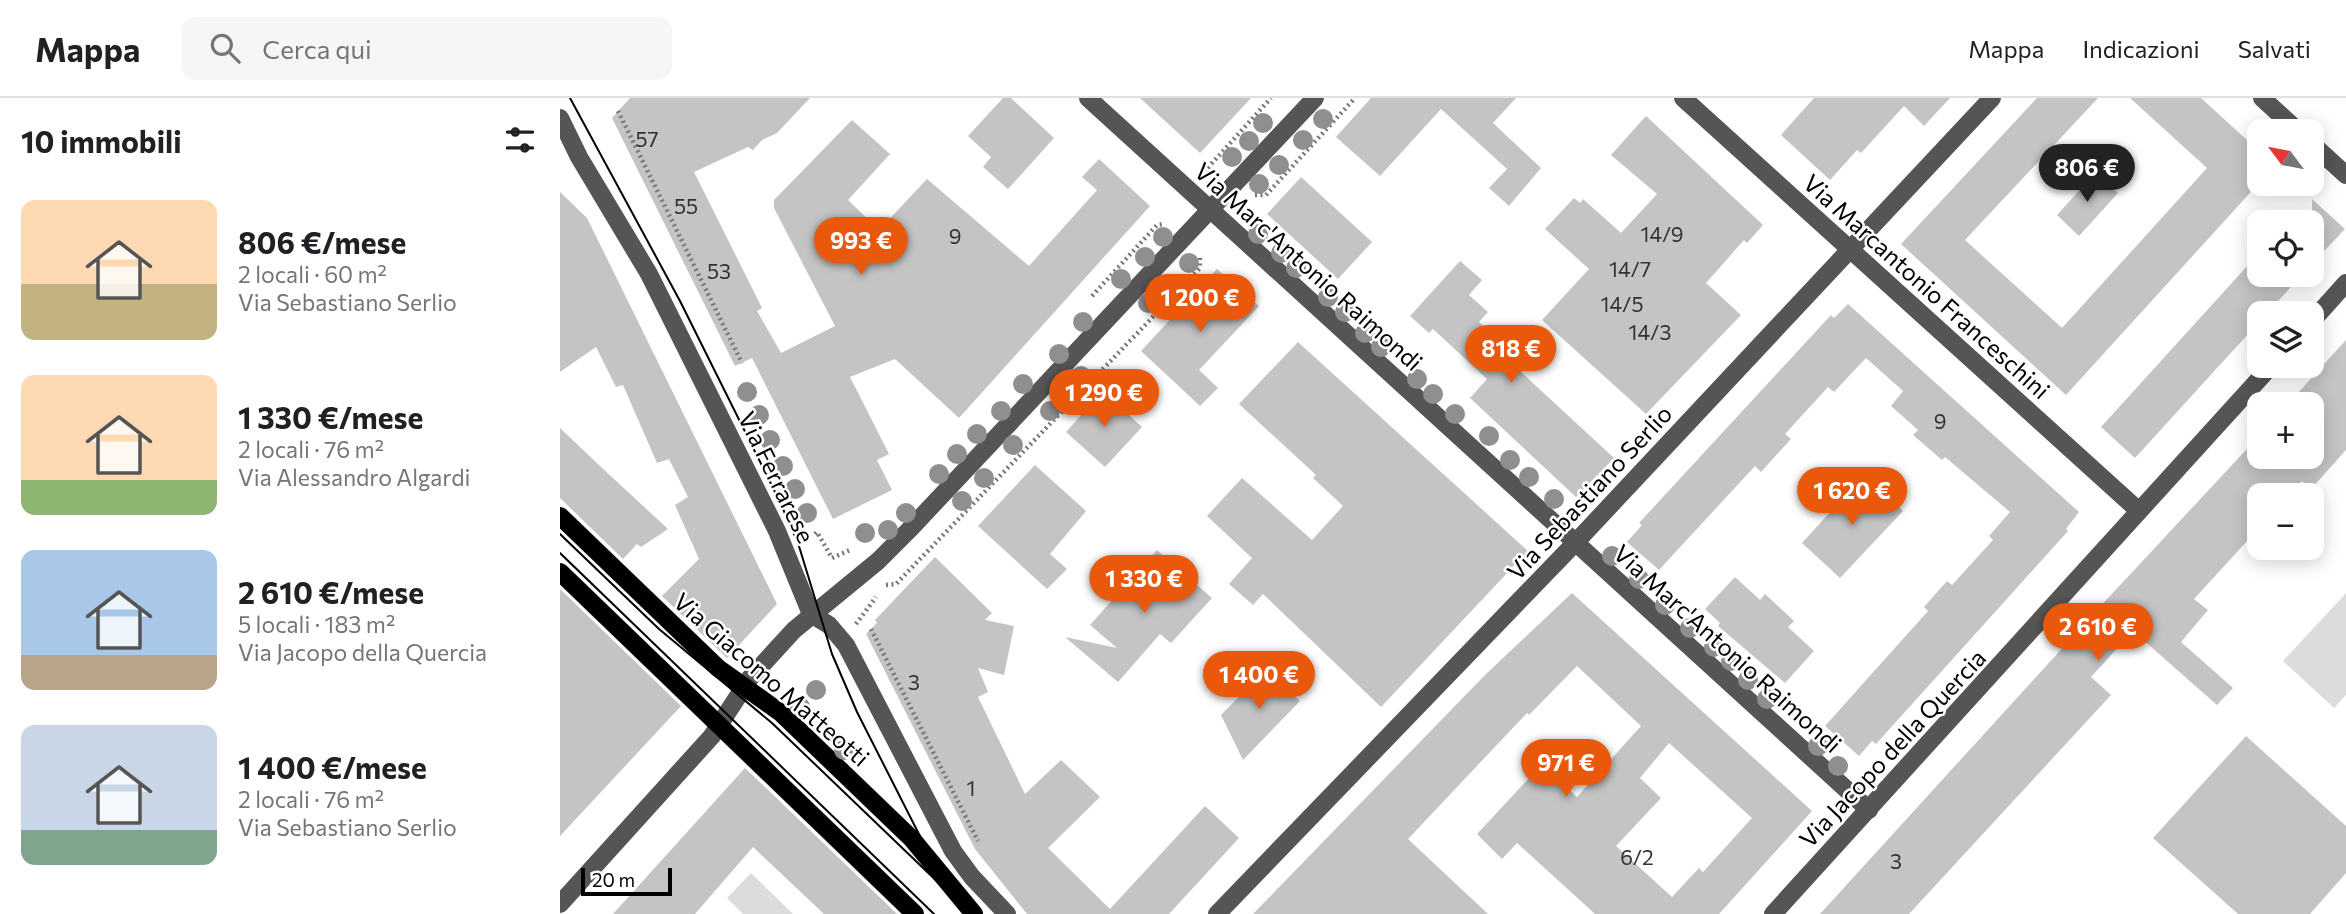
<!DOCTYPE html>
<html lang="it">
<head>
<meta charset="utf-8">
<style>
	body { margin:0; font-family:Commissioner,sans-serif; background:#f6f6f6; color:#202124; height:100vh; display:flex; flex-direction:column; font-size:26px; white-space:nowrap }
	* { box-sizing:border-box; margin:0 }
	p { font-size:23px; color:#757577 }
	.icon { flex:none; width:38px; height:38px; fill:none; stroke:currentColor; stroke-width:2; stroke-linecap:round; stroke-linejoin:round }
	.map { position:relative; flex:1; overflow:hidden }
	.details { display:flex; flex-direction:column; background:#fff; width:560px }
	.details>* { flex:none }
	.needle { width:46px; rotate:302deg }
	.buttons { position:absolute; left:1687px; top:21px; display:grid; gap:14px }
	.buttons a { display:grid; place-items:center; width:77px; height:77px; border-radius:14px; background:#fff; box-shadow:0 4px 18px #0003; font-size:35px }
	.scale { position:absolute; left:21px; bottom:18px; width:91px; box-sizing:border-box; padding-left:7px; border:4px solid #000; border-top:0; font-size:19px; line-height:24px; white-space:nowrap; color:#000; -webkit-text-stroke:5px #fff; paint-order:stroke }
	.price { position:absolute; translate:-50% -60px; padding:0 16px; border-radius:24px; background:#ea580c; color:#fff; font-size:23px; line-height:46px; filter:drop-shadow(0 2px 4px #0008) }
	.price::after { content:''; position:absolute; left:50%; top:42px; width:21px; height:16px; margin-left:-10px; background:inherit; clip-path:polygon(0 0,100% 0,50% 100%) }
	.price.on { background:#222; color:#fff }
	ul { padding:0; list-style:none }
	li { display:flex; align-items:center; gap:21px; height:175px; padding:0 21px }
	li span { display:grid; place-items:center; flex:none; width:196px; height:140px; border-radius:14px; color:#555 }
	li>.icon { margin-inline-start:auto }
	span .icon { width:84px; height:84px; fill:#fffc; stroke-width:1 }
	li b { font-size:30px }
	h2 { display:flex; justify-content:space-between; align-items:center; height:84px; padding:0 21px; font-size:30px }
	header { display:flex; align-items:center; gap:42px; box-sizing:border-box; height:98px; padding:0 35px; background:#fff; border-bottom:2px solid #e0e0e0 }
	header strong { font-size:33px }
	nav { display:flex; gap:38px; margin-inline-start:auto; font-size:24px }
	.search { width:490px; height:63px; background:#f6f6f6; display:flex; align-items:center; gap:18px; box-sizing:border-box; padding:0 24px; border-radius:14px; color:#757577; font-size:26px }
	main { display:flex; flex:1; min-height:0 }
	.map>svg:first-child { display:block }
	.green { fill:#dcdcdc }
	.building { fill:#c4c4c4; fill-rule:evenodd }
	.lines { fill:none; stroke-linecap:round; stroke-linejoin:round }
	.major-casing { stroke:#dbdbdb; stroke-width:19 }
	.path { stroke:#777; stroke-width:4.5; stroke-dasharray:2 3.5; stroke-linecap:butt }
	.minor { stroke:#555; stroke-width:18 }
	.major { stroke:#000; stroke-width:18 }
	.tram { stroke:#000; stroke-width:2 }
	.tree { fill:#8f8f8f }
	.labels { text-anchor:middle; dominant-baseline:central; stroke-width:5; stroke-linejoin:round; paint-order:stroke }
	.number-label { font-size:21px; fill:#313131 }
	.street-label { font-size:24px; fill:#000; stroke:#fff }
</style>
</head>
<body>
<header>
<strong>Mappa</strong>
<div class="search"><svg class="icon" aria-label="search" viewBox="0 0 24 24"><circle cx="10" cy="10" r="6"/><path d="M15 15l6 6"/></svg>Cerca qui</div>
<nav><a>Mappa</a><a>Indicazioni</a><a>Salvati</a></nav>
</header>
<main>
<section class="details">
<h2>10 immobili<svg class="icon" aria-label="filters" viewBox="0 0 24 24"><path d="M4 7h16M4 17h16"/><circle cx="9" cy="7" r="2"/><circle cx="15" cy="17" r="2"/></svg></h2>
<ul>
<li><span style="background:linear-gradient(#ffd9b3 60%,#c2b280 0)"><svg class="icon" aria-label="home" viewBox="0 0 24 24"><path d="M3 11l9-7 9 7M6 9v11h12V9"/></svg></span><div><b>806 €/mese</b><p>2 locali · 60 m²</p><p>Via Sebastiano Serlio</p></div></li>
<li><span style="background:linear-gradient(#ffd9b3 75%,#8fb573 0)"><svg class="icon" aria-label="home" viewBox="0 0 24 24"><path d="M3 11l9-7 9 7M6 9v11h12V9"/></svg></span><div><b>1 330 €/mese</b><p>2 locali · 76 m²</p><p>Via Alessandro Algardi</p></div></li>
<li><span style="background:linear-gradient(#a9c7e8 75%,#b9a48a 0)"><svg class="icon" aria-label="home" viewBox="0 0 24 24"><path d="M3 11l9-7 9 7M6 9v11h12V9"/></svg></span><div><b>2 610 €/mese</b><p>5 locali · 183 m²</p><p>Via Jacopo della Quercia</p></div></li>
<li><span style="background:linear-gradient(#c9d6e8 75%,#7fa58c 0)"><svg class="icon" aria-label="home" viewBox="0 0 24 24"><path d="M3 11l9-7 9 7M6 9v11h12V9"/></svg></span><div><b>1 400 €/mese</b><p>2 locali · 76 m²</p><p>Via Sebastiano Serlio</p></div></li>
</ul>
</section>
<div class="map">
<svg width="1786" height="816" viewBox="0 0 1786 816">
	<rect width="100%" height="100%" fill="#fff"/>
	<!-- green -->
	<g class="green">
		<path d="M1786 495V597L1774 610 1723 563Z"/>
		<path d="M191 775 233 816H183L167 800Z"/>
	</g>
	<!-- building -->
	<g class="building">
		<path d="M70 0H250L217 35 202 42 193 52 188 49 134 74 202 210 197 213 221 255 275 228 214 110V102L292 22 330 56 288 102 319 132 367 81 469 168 537 92 522 79 539 61 590 108 399 320 335 261 290 279 329 356 317 362 332 392 273 421 192 260 175 268 52 20Z"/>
		<path d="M443 0H451L494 40 448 91 423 69 431 59 408 38Z"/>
		<path d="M580 0H691L640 55Z"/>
		<path d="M811 0H956L933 25 981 70 949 108 929 90 947 71 881 11 820 78 776 39Z"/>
		<path d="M1254 0H1390L1364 28 1344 8 1301 55 1297 52 1270 82 1221 37Z"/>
		<path d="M1477 0H1538L1405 142 1502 230 1647 70 1570 0H1641L1699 53V85L1506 297 1341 146Z"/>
		<path d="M1086 18 1203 127 1187 145 1184 142 1146 185 1181 217 1086 316 982 222 1029 171 985 131 1014 100 1020 105 1023 101 1061 135 1097 96 1051 57Z"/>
		<path d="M1535 75 1558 95 1519 138 1497 117Z"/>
		<path d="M741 79 812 144 778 181 707 116Z"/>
		<path d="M0 94 27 120 217 506 167 560 102 498 139 461 115 407 128 399 109 361 97 365 63 287 56 289 36 249 0 274Z"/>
		<path d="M1752 101 1785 131 1752 166Z"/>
		<path d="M1699 155V177H1742L1707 215H1699V224L1575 360 1541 329Z"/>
		<path d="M900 163 922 182 909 197 928 214 919 224 968 265 961 274 1054 360 1016 399 910 300 927 281 873 231 869 235 850 218Z"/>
		<path d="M657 171 699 208 639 272 658 290 640 308 581 253Z"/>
		<path d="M1288 206 1519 414 1506 431 1508 433 1390 564 1316 646 1312 643 1299 658 1265 628 1368 513 1364 509 1387 483 1392 487 1433 442 1429 438 1450 414 1385 359 1382 362 1353 337 1358 332 1331 308 1343 293 1306 260 1274 294 1268 289 1225 336 1231 341 1201 374 1195 368 1099 472 1067 444 1082 427 1079 425 1271 217 1274 220Z"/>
		<path d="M1786 242V352L1751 391 1742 383 1729 397H1699V430L1634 501 1648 512 1621 544 1673 590 1657 607 1573 533 1531 579 1551 597 1349 816H1260L1507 545 1514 548 1523 545 1526 538 1522 528 1699 338V359H1752V306H1728Z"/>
		<path d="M738 244 968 453 821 609 703 496 693 507 669 486 692 460 647 418 682 380 752 442 783 408 753 380 756 377 679 306Z"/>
		<path d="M543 293 582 329 545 369 506 334Z"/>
		<path d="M0 330 41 369 108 431 81 449 77 446 63 461 0 400Z"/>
		<path d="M475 367 526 413 490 456 507 471 487 491 418 428Z"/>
		<path d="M1304 377 1343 413 1280 480 1242 445Z"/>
		<path d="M597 452 652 500 611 545 600 536 558 584 505 539 557 550 530 527Z"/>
		<path d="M375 459 432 515 425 522 454 528 444 577 418 570 428 594 418 599 465 696 501 662 540 699 488 750 550 811 645 708 679 740 609 816H467L415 751 306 536 317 525 315 522Z"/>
		<path d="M1175 479 1200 502 1205 496 1234 523 1228 529 1254 553 1225 585 1158 528 1160 525 1145 511Z"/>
		<path d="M0 491 121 608 0 738Z"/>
		<path d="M1012 495 1252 713 1159 816H1035L957 745 942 761 917 736 982 666 1017 699 1081 628 1017 568 969 617 967 615 848 741 928 816H693L925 577ZM1109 645 1192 720 1143 774 1139 770 1112 799 1056 748 1101 700 1080 680Z"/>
		<path d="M709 568 726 584 723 587 740 603 683 662 661 617Z"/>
		<path d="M1686 638 1786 728V775L1750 816H1678L1593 740Z"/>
		<path d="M185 670 204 688 337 816H264L193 749 135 816H53Z"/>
	</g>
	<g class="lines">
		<defs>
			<g id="major">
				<path d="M0 418 158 570 221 615 352 741 414 816"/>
				<path d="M0 474 355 816"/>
			</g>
		</defs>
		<!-- major casing -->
		<use href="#major" class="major-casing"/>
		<!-- path -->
		<g class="path">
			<path d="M58 13 182 265"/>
			<path d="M644 74 711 0"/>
			<path d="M695 97H706L795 0"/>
			<path d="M532 198 597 127 604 126"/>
			<path d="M255 436 257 434 272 460 290 452"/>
			<path d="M326 487 336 486 640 170V159"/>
			<path d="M296 526 316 499"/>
			<path d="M311 531 418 743"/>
		</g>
		<!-- minor -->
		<g class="minor">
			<path d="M528 0 1309 712"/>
			<path d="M1123 0 1579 413"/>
			<path d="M1702 0 1738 33"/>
			<path d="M0 20 19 59 89 176 217 433 251 516 269 527 286 547 393 753 412 779 447 816"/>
			<path d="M1752 46 1786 77"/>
			<path d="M1752 223 1786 185"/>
			<path d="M1489 515 1515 537"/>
			<path d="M0 806 152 638 190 580 234 532 318 463 349 432 755 0"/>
			<path d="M657 816 1016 444 1432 0"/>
			<path d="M1213 816 1711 268"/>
		</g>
		<!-- major -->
		<use href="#major" class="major"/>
		<!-- tram -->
		<g class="tram">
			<path d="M10 0 120 203 219 402 238 445 272 556 297 614 367 752 411 816"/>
			<path d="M0 436 99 531 212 625 385 791"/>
			<path d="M0 455 374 816"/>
		</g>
	</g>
	<!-- trees -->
	<g class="tree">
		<circle cx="763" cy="21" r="10"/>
		<circle cx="703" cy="25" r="10"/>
		<circle cx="743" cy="42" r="10"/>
		<circle cx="689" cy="43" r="10"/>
		<circle cx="672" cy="59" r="10"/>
		<circle cx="719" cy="67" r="10"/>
		<circle cx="699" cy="86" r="10"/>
		<circle cx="698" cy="136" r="10"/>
		<circle cx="603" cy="139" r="10"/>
		<circle cx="721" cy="155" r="10"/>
		<circle cx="585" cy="159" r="10"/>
		<circle cx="629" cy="165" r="10"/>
		<circle cx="736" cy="170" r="10"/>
		<circle cx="561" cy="181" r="10"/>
		<circle cx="768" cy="199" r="10"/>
		<circle cx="588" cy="205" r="10"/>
		<circle cx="785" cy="214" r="10"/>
		<circle cx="523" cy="224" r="10"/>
		<circle cx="805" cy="235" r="10"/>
		<circle cx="821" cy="249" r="10"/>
		<circle cx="499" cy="256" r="10"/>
		<circle cx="521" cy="278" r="10"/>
		<circle cx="857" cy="281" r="10"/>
		<circle cx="463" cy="286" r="10"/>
		<circle cx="187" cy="294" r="10"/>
		<circle cx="873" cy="296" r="10"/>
		<circle cx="441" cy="313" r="10"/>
		<circle cx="490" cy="313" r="10"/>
		<circle cx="895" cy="316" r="10"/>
		<circle cx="199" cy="317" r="10"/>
		<circle cx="417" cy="336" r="10"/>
		<circle cx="929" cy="338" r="10"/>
		<circle cx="210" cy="342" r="10"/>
		<circle cx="453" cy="347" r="10"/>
		<circle cx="397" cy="356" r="10"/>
		<circle cx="950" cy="362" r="10"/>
		<circle cx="223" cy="368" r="10"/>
		<circle cx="379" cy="376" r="10"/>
		<circle cx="969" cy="379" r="10"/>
		<circle cx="424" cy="380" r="10"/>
		<circle cx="235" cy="391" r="10"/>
		<circle cx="994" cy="401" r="10"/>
		<circle cx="402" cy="403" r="10"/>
		<circle cx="247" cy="415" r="10"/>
		<circle cx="346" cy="415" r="10"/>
		<circle cx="328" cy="432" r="10"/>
		<circle cx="305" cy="435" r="10"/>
		<circle cx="1052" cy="458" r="10"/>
		<circle cx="1079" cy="481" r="10"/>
		<circle cx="1105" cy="507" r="10"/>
		<circle cx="1130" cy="530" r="10"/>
		<circle cx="1154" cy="549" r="10"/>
		<circle cx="1171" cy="563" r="10"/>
		<circle cx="1188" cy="582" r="10"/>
		<circle cx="256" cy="592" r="10"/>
		<circle cx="1207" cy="601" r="10"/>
		<circle cx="240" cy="609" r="10"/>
		<circle cx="1258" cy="648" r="10"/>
		<circle cx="284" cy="652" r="10"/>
		<circle cx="1278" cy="668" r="10"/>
	</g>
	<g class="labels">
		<!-- number labels -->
		<g class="number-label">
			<text x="87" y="40">57</text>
			<text x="126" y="107">55</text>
			<text x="1102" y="135">14/9</text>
			<text x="395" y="137">9</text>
			<text x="1070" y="170">14/7</text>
			<text x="159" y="172">53</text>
			<text x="1062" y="205">14/5</text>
			<text x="1090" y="233">14/3</text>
			<text x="1380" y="322">9</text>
			<text x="354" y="583">3</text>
			<text x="411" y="689">1</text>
			<text x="1077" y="758">6/2</text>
			<text x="1336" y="762">3</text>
		</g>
		<!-- street labels -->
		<g class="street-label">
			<text transform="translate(749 168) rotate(42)">Via Marc'Antonio Raimondi</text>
			<text transform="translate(1367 188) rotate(42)">Via Marcantonio Franceschini</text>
			<text transform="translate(217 379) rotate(64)">Via Ferrarese</text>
			<text transform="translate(1029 394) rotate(-47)">Via Sebastiano Serlio</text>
			<text transform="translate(1168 550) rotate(42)">Via Marc'Antonio Raimondi</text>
			<text transform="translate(212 581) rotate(41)">Via Giacomo Matteotti</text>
			<text transform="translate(1332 650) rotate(-47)">Via Jacopo della Quercia</text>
		</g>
	</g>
</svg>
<div class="buttons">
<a><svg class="needle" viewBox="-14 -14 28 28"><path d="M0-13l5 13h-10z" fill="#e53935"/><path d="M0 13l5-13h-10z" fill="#757577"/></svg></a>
<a><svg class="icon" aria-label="locate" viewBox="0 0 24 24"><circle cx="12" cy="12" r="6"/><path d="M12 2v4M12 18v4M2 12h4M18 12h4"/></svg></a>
<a><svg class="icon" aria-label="layers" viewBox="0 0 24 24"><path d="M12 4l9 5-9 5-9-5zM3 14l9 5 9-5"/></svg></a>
<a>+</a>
<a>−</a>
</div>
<div class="scale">20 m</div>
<b class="price on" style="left:1527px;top:106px">806 €</b>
<b class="price" style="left:301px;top:179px">993 €</b>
<b class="price" style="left:640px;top:236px">1 200 €</b>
<b class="price" style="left:951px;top:287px">818 €</b>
<b class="price" style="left:544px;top:331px">1 290 €</b>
<b class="price" style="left:1292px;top:429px">1 620 €</b>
<b class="price" style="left:584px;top:517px">1 330 €</b>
<b class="price" style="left:1538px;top:565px">2 610 €</b>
<b class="price" style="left:699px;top:613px">1 400 €</b>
<b class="price" style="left:1006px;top:701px">971 €</b>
</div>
</main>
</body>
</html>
